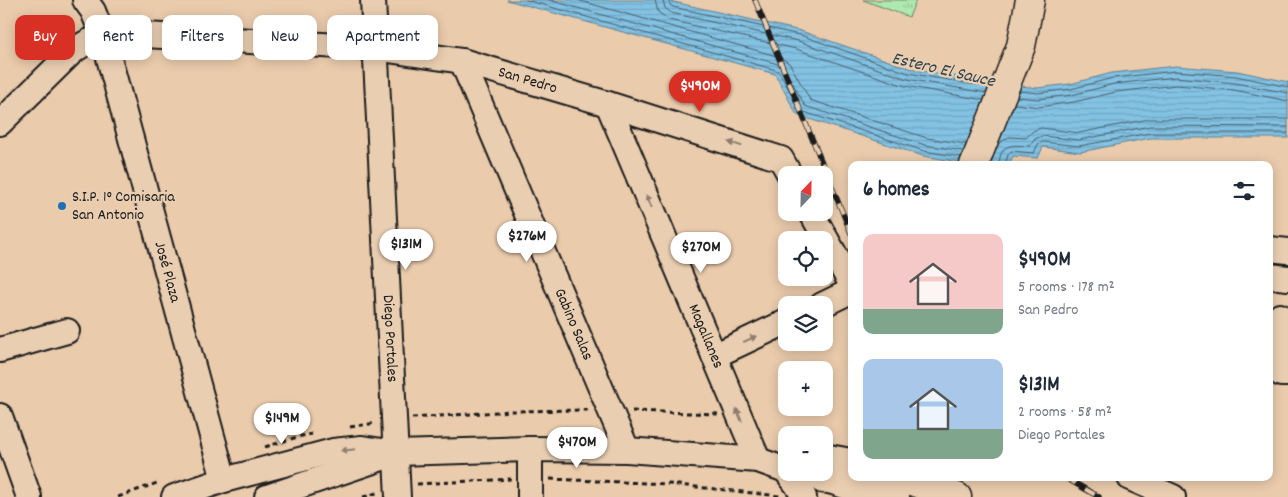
<!DOCTYPE html>
<html lang="en">
<head>
<meta charset="utf-8">
<style>
	body { margin:0; font-family:Dekko,sans-serif; background:#f6f6f7; color:#1f2937; height:100vh; display:flex; flex-direction:column; font-size:19px; white-space:nowrap }
	* { box-sizing:border-box; margin:0 }
	p { font-size:16px; color:#747a83 }
	.icon { flex:none; width:28px; height:28px; fill:none; stroke:currentColor; stroke-width:2; stroke-linecap:round; stroke-linejoin:round }
	.map { position:relative; flex:1; overflow:hidden }
	.sheet { position:absolute; left:848px; top:161px; width:425px; height:320px; display:flex; flex-direction:column; background:#fff; border-radius:10px; box-shadow:0 2px 12px #0003 }
	.sheet>* { flex:none }
	.guide { position:absolute; left:15px; top:15px; width:475px; height:45px; display:flex; gap:10px }
	.needle { width:32px; rotate:22deg }
	.tools { position:absolute; left:778px; top:166px; display:grid; gap:10px }
	.tools a { display:grid; place-items:center; width:55px; height:55px; border-radius:10px; background:#fff; box-shadow:0 2px 12px #0003; font-size:25px }
	.price { position:absolute; translate:-50% -42px; padding:0 11px; border-radius:18px; background:#fff; color:#222; font-size:16px; line-height:32px; filter:drop-shadow(0 1px 2px #0008) }
	.price::after { content:''; position:absolute; left:50%; top:30px; width:15px; height:11px; margin-left:-8px; background:inherit; clip-path:polygon(0 0,100% 0,50% 100%) }
	.price.on { background:#d93025; color:#fff }
	ul { padding:0; list-style:none }
	li { display:flex; align-items:center; gap:15px; height:125px; padding:0 15px }
	li span { display:grid; place-items:center; flex:none; width:140px; height:100px; border-radius:10px; color:#555 }
	li>.icon { margin-inline-start:auto }
	span .icon { width:60px; height:60px; fill:#fffc; stroke-width:1 }
	li b { font-size:21px }
	h2 { display:flex; justify-content:space-between; align-items:center; height:60px; padding:0 15px; font-size:21px }
	.pill { padding:0 18px; border-radius:10px; background:#fff; box-shadow:0 2px 12px #0003; font-size:18px; line-height:45px }
	.pill.on { background:#d93025; color:#fff }
	.map>svg:first-child { display:block }
	.park { fill:url(#park-tufts); stroke:#658266 }
	.water { fill:url(#water-rules); stroke:#5a8093 }
	.lines { fill:none; stroke-linecap:round; stroke-linejoin:round }
	.shore { stroke:#455e6c; stroke-width:1 }
	.minor-casing { stroke:#1c1c1c; stroke-width:28 }
	.major-casing { stroke:#1c1c1c; stroke-width:31 }
	.path { stroke:#1c1c1c; stroke-width:3; stroke-dasharray:5 4; stroke-linecap:butt }
	.minor { stroke:#eaceb1; stroke-width:24 }
	.major { stroke:#eaceb1; stroke-width:28 }
	.rail-casing { stroke:#1c1c1c; stroke-width:5.5 }
	.rail { stroke:#eaceb1; stroke-width:4; stroke-dasharray:11; stroke-linecap:butt }
	.oneway { fill:#8d7e6e }
	.poi-dot { fill:#1f6fb2; stroke:#eaceb1; stroke-width:2 }
	.labels { text-anchor:middle; dominant-baseline:central; stroke-width:4.5; stroke-linejoin:round; paint-order:stroke }
	.street-label { font-size:16px; fill:#1c1c1c; stroke:#eaceb1 }
	.poi-label { font-size:16px; fill:#1c1c1c; stroke:#eaceb1; text-anchor:start }
	.water-label { font-size:18px; font-style:italic; fill:#36464e; stroke:#eaceb1 }
</style>
</head>
<body>
<div class="map">
<svg width="1288" height="497" viewBox="0 0 1288 497">
	<defs>
		<pattern id="park-tufts" width="24" height="20" patternUnits="userSpaceOnUse" patternTransform="scale(1.25)"><rect width="24" height="20" fill="#aee9af"/><path d="M3 7l-1-3M5 7V3M7 7l1-3M15 17l-1-3M17 17v-4M19 17l1-3" fill="none" stroke="#95c796"/></pattern>
		<pattern id="water-rules" width="6" height="5" patternUnits="userSpaceOnUse" patternTransform="scale(1.25)"><rect width="6" height="5" fill="#83c2e3"/><path d="M0 2.5h6" fill="none" stroke="#71a6c2"/></pattern>
	</defs>
	<rect width="100%" height="100%" fill="#eacbac"/>
	<filter id="ink" filterUnits="userSpaceOnUse"><feTurbulence type="fractalNoise" baseFrequency=".02" numOctaves="2"/><feDisplacementMap in="SourceGraphic" scale="10" xChannelSelector="R" yChannelSelector="G"/><feConvolveMatrix kernelMatrix="1 2 1 2 8 2 1 2 1" color-interpolation-filters="sRGB"/></filter>
	<g filter="url(#ink)">
		<!-- park -->
		<path class="park" d="M863 0H916L909 17Z"/>
		<!-- water -->
		<path class="water" d="M507 0H665L801 31 909 68 976 80 1037 88 1070 84 1112 73 1176 66 1237 71 1288 82V138H1150L1080 152 1043 147 1038 158 1013 156 1009 165H978L923 156 797 115 775 74Z"/>
		<g class="lines">
			<!-- shore -->
			<g class="shore">
				<path d="M526 0 776 70 779 72 801 111 924 151 961 157"/>
				<path d="M549 0 778 64 785 69 805 106 925 145 963 151"/>
				<path d="M577 0 780 57 790 64 810 100 927 138 966 144"/>
				<path d="M655 0 658 12 669 20 796 49 905 86 984 100"/>
				<path d="M663 0 665 8 671 13 798 41 907 79 986 93"/>
				<path d="M669 0 670 5 673 7 800 35 908 73 989 87"/>
				<path d="M1019 91 1038 93 1071 89 1113 78 1176 71 1236 76 1288 87"/>
				<path d="M1017 97 1038 99 1072 95 1114 84 1176 77 1235 83 1288 93"/>
				<path d="M1014 104 1039 107 1074 102 1116 92 1176 85 1234 90 1288 101"/>
				<path d="M998 144 1009 137 1026 138 1033 131 1041 128 1079 133 1149 119H1288"/>
				<path d="M999 165C1000 142 1012 145 1030 146L1035 139 1042 136 1079 140 1150 126 1288 127"/>
				<path d="M1005 165 1008 155 1011 151 1034 153 1038 144 1043 142 1079 146 1150 133H1288"/>
			</g>
			<defs>
				<g id="minor">
					<path id="s1" d="M85 0 93 11 103 36 224 480"/>
					<path id="s2" d="M373 0 398 497"/>
					<path id="s3" d="M462 61 627 450"/>
					<path id="s4" d="M608 104 758 460"/>
					<path id="s5" d="M0 123 71 53C88 39 105 33 127 34L375 48 462 61 608 104 781 159 790 175"/>
					<path d="M811 212 849 280 851 289"/>
					<path d="M1269 249 1288 251"/>
					<path d="M1269 276 1288 278"/>
					<path d="M822 305 851 291"/>
					<path d="M1280 316 1281 374H1288"/>
					<path d="M0 350 67 331"/>
					<path d="M714 356 786 322"/>
					<path d="M0 416 29 497"/>
					<path d="M824 456 851 461"/>
					<path d="M787 472 797 485 804 497"/>
					<path d="M797 472 836 483 878 497"/>
					<path d="M1130 478 1173 497"/>
					<path d="M174 497 224 480 333 451 362 448 396 453 530 449 627 450 758 460 786 470"/>
					<path d="M267 497 391 455"/>
					<path d="M530 497V449"/>
				</g>
				<g id="major">
					<path d="M974 165 1021 46 1030 0"/>
					<path d="M879 478 895 497"/>
					<path d="M903 478 957 497"/>
					<path d="M823 479 851 474"/>
				</g>
			</defs>
			<!-- minor casing -->
			<use href="#minor" class="minor-casing"/>
			<!-- major casing -->
			<use href="#major" class="major-casing"/>
			<!-- path -->
			<g class="path">
				<path d="M632 411 718 414"/>
				<path d="M412 418 512 411 588 410"/>
				<path d="M350 427 376 423"/>
				<path d="M265 447 297 437 312 434"/>
				<path d="M550 479 669 484 780 496"/>
				<path d="M417 484 511 479"/>
				<path d="M118 497 160 482"/>
				<path d="M363 497 380 492"/>
			</g>
			<!-- minor -->
			<use href="#minor" class="minor"/>
			<!-- major -->
			<use href="#major" class="major"/>
			<defs>
				<g id="rail">
					<path d="M755 0 851 233"/>
					<path d="M1066 478 1099 497"/>
				</g>
			</defs>
			<!-- rail casing -->
			<use href="#rail" class="rail-casing"/>
			<!-- rail -->
			<use href="#rail" class="rail"/>
		</g>
		<!-- one-way arrows -->
		<defs><path id="oneway-solid" d="M-6-.8H1V-3.2L6.5 0L1 3.2V.8H-6Z" transform="scale(1.25)"/></defs>
		<g class="oneway">
			<use href="#oneway-solid" transform="translate(735 144) rotate(-162)"/>
			<use href="#oneway-solid" transform="translate(649 201) rotate(-113)"/>
			<use href="#oneway-solid" transform="translate(750 339) rotate(-25)"/>
			<use href="#oneway-solid" transform="translate(739 415) rotate(-113)"/>
			<use href="#oneway-solid" transform="translate(348 450) rotate(174)"/>
		</g>
	</g>
	<!-- markers -->
	<circle class="poi-dot" cx="62" cy="206" r="5"/>
	<g class="labels">
		<!-- street labels -->
		<g class="street-label">
			<text stroke="none"><textPath href="#s5" startOffset="565">San Pedro</textPath></text>
			<text stroke="none"><textPath href="#s1" startOffset="285">José Plaza</textPath></text>
			<text stroke="none"><textPath href="#s3" startOffset="286">Gabino Salas</textPath></text>
			<text stroke="none"><textPath href="#s4" startOffset="252">Magallanes</textPath></text>
			<text stroke="none"><textPath href="#s2" startOffset="339">Diego Portales</textPath></text>
		</g>
		<!-- poi labels -->
		<g class="poi-label">
			<text x="72" y="197">S.I.P. 1° Comisaria<tspan x="72" dy="18">San Antonio</tspan></text>
		</g>
		<!-- water labels -->
		<g class="water-label">
			<text transform="translate(943 71) rotate(13)">Estero El Sauce</text>
		</g>
	</g>
</svg>
<div class="tools">
<a><svg class="needle" viewBox="-14 -14 28 28"><path d="M0-13l5 13h-10z" fill="#e53935"/><path d="M0 13l5-13h-10z" fill="#747a83"/></svg></a>
<a><svg class="icon" aria-label="locate" viewBox="0 0 24 24"><circle cx="12" cy="12" r="6"/><path d="M12 2v4M12 18v4M2 12h4M18 12h4"/></svg></a>
<a><svg class="icon" aria-label="layers" viewBox="0 0 24 24"><path d="M12 4l9 5-9 5-9-5zM3 14l9 5 9-5"/></svg></a>
<a>+</a>
<a>−</a>
</div>
<b class="price on" style="left:700px;top:113px">$490M</b>
<b class="price" style="left:527px;top:263px">$276M</b>
<b class="price" style="left:406px;top:271px">$131M</b>
<b class="price" style="left:701px;top:274px">$270M</b>
<b class="price" style="left:282px;top:445px">$149M</b>
<b class="price" style="left:577px;top:469px">$470M</b>
<div class="guide">
<a class="pill on">Buy</a>
<a class="pill">Rent</a>
<a class="pill">Filters</a>
<a class="pill">New</a>
<a class="pill">Apartment</a>
</div>
<section class="sheet">
<h2>6 homes<svg class="icon" aria-label="filters" viewBox="0 0 24 24"><path d="M4 7h16M4 17h16"/><circle cx="9" cy="7" r="2"/><circle cx="15" cy="17" r="2"/></svg></h2>
<ul>
<li><span style="background:linear-gradient(#f6c9c9 75%,#7fa58c 0)"><svg class="icon" aria-label="home" viewBox="0 0 24 24"><path d="M3 11l9-7 9 7M6 9v11h12V9"/></svg></span><div><b>$490M</b><p>5 rooms · 178 m²</p><p>San Pedro</p></div></li>
<li><span style="background:linear-gradient(#a9c7e8 70%,#7fa58c 0)"><svg class="icon" aria-label="home" viewBox="0 0 24 24"><path d="M3 11l9-7 9 7M6 9v11h12V9"/></svg></span><div><b>$131M</b><p>2 rooms · 58 m²</p><p>Diego Portales</p></div></li>
</ul>
</section>
</div>
</body>
</html>
